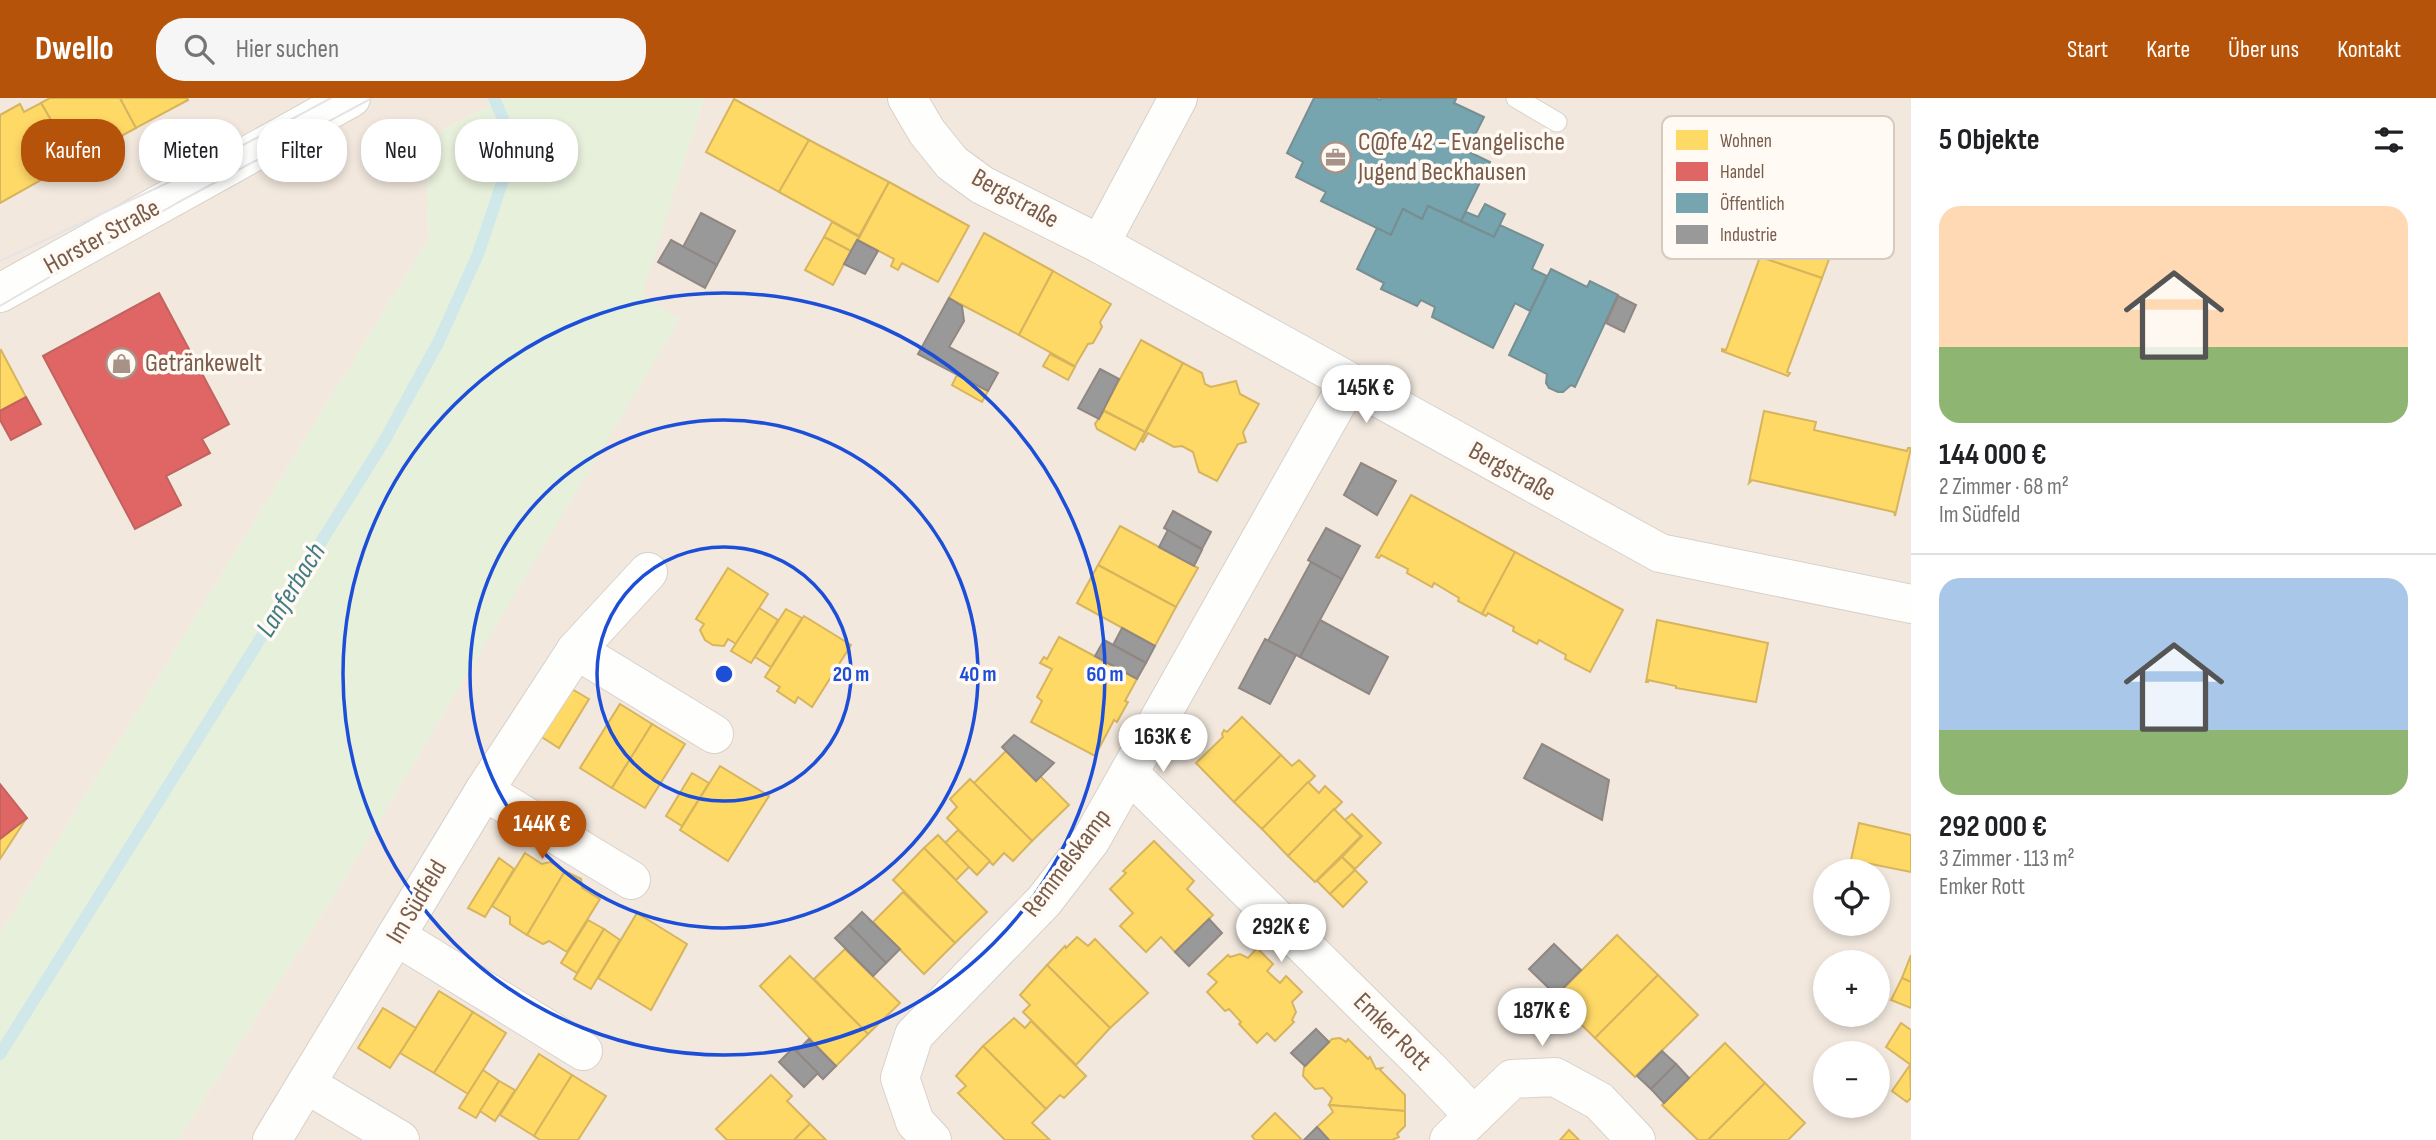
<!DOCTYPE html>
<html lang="de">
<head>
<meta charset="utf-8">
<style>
	body { margin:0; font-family:"Sofia Sans Condensed",sans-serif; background:#f6f6f6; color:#202124; height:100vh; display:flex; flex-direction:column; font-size:26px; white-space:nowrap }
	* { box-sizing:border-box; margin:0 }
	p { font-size:23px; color:#757577 }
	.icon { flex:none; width:38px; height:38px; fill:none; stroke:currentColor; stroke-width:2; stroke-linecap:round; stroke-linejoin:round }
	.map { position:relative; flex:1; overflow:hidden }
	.sheet { display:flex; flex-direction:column; background:#fff; width:525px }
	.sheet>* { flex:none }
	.top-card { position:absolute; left:21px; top:21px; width:665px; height:63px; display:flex; gap:14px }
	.fabs { position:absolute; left:1813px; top:761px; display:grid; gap:14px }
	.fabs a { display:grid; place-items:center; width:77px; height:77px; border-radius:50%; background:#fff; box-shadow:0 4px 10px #0003; font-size:35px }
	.price { position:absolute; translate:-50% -60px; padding:0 16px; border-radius:24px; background:#fff; color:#222; font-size:23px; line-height:46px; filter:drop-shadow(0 2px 4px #0008) }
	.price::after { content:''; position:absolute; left:50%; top:42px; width:21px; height:16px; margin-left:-10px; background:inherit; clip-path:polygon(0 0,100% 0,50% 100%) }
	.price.on { background:#b45309; color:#fff }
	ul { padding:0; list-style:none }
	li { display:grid; align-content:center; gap:14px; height:371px; padding:0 28px }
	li+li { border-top:2px solid #e0e0e0 }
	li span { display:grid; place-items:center; height:217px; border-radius:21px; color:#555 }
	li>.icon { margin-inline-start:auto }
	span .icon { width:126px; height:126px; fill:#fffc; stroke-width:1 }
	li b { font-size:30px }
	h2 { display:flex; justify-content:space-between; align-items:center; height:84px; padding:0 28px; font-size:30px }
	.tag { padding:0 24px; border-radius:28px; background:#fff; box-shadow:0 4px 10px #0003; font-size:24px; line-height:63px }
	.tag.on { background:#b45309; color:#fff }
	header { display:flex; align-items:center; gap:42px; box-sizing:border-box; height:98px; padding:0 35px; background:#b45309; color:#fff }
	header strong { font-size:33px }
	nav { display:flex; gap:38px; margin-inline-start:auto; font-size:24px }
	.search { width:490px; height:63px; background:#f6f6f6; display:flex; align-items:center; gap:18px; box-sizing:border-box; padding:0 24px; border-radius:28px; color:#757577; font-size:26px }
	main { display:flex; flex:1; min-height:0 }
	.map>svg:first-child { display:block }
	.residential { fill:#f2e8de; fill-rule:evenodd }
	.green { fill:#e7f0db }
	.homes { fill:#ffd966; stroke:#d7b45e; stroke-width:2 }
	.shops { fill:#e06666; stroke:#c1635e; stroke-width:2 }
	.public { fill:#76a5af; stroke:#778f92; stroke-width:2 }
	.industry { fill:#999; stroke:#908782; stroke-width:2 }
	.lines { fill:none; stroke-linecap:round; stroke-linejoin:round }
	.stream { stroke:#d0e8ea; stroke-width:12 }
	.service-casing { stroke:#d7d1cb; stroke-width:21 }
	.minor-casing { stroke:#d7d1cb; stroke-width:40 }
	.secondary-casing { stroke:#d9d2cb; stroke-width:40 }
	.service { stroke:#fefefd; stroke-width:19 }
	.minor { stroke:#fefefd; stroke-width:38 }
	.secondary { stroke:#fefefd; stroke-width:38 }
	.tram { stroke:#e6e3e7; stroke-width:2 }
	.ring { fill:none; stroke:#1d4ed8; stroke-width:3.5 }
	.labels { text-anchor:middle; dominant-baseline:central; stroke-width:7; stroke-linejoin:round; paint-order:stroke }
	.poi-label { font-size:26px; fill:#7a5c4d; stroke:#fffaf3; text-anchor:start }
	.street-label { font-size:26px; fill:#7a5c4d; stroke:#fffaf3 }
	.water-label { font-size:28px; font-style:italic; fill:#437c86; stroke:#fffaf3 }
	.key { fill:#fffaf3; stroke:#d7cbc1; stroke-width:2 }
	.key-label { font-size:19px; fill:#7a5c4d }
	.centre { fill:#1d4ed8; stroke:#fffaf3; stroke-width:3.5 }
	.ring-label { font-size:21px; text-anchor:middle; font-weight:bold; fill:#1d4ed8; stroke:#fffaf3; stroke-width:7; stroke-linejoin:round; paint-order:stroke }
</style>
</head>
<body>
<header>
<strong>Dwello</strong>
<div class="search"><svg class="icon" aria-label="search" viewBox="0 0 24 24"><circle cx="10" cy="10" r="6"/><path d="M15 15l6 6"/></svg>Hier suchen</div>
<nav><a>Start</a><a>Karte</a><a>Über uns</a><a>Kontakt</a></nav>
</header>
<main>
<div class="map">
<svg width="1911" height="1042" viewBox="0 0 1911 1042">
	<rect width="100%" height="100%" fill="#f9f5f0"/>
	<!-- residential -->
	<g class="residential">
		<path d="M0 0H503L412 49 427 69 429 140 0 836Z"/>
		<path d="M704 0H1911V1042H178L347 777 679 221 641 197ZM1825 774H1878V826H1825ZM1825 864H1878V917H1825ZM1825 956H1878V1008H1825Z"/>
	</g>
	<!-- green -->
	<path class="green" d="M503 0H704L642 197 680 221 347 777 178 1042H0V836L429 140 427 69 412 49Z"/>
	<!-- homes -->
	<g class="homes">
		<path d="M50 0H120L136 30 75 63 41 5Z"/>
		<path d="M120 0H187L188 2 136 30Z"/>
		<path d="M734 1 809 42 779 94 706 54Z"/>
		<path d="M41 5 75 63 0 105V17L20 6 24 14Z"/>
		<path d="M809 42 889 84 859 138 779 94Z"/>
		<path d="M1793 60 1860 87 1859 89H1856L1822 180 1760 159 1795 64 1792 63Z"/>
		<path d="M889 84 969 128 938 184 902 165 898 172 891 168 894 161 858 142Z"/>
		<path d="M832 124 859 139 851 153 824 139Z"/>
		<path d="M984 135 1053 173 1019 237 949 200Z"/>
		<path d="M824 139 851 153 833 187 805 172Z"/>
		<path d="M1760 159 1822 180 1787 274 1790 275 1788 278 1722 253V251L1726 252Z"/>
		<path d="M1053 173 1111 206 1100 224 1102 229 1093 245 1088 246 1075 268 1019 237Z"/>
		<path d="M1141 242 1183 265 1145 334 1103 312Z"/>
		<path d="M1 252 26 299 0 313V253Z"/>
		<path d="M1050 256 1075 269 1068 282 1043 268Z"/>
		<path d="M1183 265 1202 275 1205 286 1211 289 1236 283 1240 296 1259 306 1243 334 1246 344 1238 346 1217 383 1199 374 1193 354 1182 348 1174 349 1148 335 1143 344 1141 343Z"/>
		<path d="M957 277 988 293 982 304 952 287Z"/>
		<path d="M1104 313 1145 334 1135 352 1097 331 1095 326Z"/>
		<path d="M1764 313 1816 324 1814 332 1907 353 1908 350H1911L1895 418 1894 414 1752 382 1749 385Z"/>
		<path d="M1411 397 1515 454 1482 516 1458 503 1459 500 1434 485 1432 489 1407 475 1408 471 1381 457 1379 460 1376 459Z"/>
		<path d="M1120 428 1198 470 1176 509 1098 467Z"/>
		<path d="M1515 454 1623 512 1590 574 1565 561 1566 557 1539 542 1537 546 1513 533 1514 529 1488 515 1486 518 1482 516Z"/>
		<path d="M1098 467 1176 509 1155 548 1077 505Z"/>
		<path d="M728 470 768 496 736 546 728 541 724 548 713 547 705 542 700 532 704 526 696 521Z"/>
		<path d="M759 510 778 522 751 565 731 553Z"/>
		<path d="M786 511 802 520 771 569 755 559Z"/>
		<path d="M804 518 851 547 812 609 798 599 795 605 777 593 780 589 765 579Z"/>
		<path d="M1657 522 1768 545 1756 604 1676 590V588L1648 582V584H1646Z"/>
		<path d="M1059 539 1137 581 1125 603 1128 604 1117 624 1114 622 1095 658 1031 624 1042 603 1037 599 1052 571 1040 565 1044 559 1047 561Z"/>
		<path d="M570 590 589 601 559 650 540 638Z"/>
		<path d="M620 606 652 626 612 690 580 670Z"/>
		<path d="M1242 619 1281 657 1234 704 1196 665 1223 639 1222 636 1224 632 1227 634Z"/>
		<path d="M652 626 685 646 645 710 612 690Z"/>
		<path d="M1006 653 1036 683 1040 678 1069 707 1032 743 974 685Z"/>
		<path d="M1281 657 1292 668 1299 662 1315 678 1262 731 1234 704Z"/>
		<path d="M720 668 769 698 728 763 680 732Z"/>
		<path d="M692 675 709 685 682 728 666 718Z"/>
		<path d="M970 681 1032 743 1013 763 1004 755 993 767 947 720 957 709 950 701Z"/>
		<path d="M1308 684 1319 695 1325 688 1342 704 1288 758 1262 731Z"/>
		<path d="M1334 711 1361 738 1315 784 1288 758Z"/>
		<path d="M1352 716 1381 745 1355 771 1342 759 1362 738 1345 722Z"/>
		<path d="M26 721 0 761V741Z"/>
		<path d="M1859 725 1911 737V774L1851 762Z"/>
		<path d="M958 732 990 763 977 777 945 745Z"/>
		<path d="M938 737 969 769 956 782 924 750Z"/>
		<path d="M1154 743 1194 783 1187 791 1213 817 1175 854 1161 839 1146 854 1120 828 1133 815 1110 791 1126 775 1123 773Z"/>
		<path d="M924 750 987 814 955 845 893 782Z"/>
		<path d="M525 755 542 766 550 764 565 773 527 837 510 826V819L492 808Z"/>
		<path d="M1342 759 1355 772 1330 796 1317 783Z"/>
		<path d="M499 760 514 771 485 819 468 810Z"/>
		<path d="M1355 772 1367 784 1343 809 1330 796Z"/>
		<path d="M565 773 581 781 582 790 600 801 567 854 549 843 543 846 527 837Z"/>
		<path d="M903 794 955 845 924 876 873 824Z"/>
		<path d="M637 815 687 846 651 912 598 880Z"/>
		<path d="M588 822 604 831 577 875 561 865Z"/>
		<path d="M604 831 620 842 591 891 574 881Z"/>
		<path d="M1617 837 1658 877 1595 940 1554 900Z"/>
		<path d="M1077 839 1088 848 1095 841 1148 895 1110 930 1047 867 1065 848 1066 850Z"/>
		<path d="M1257 850 1273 866 1267 873 1280 885 1286 878 1302 894 1292 904 1296 914 1292 922 1294 924 1275 943 1267 935 1257 945 1239 926 1241 924 1229 911 1225 913 1207 894 1217 884 1208 876 1228 857 1230 859 1240 856 1248 860Z"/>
		<path d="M845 851 900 905 868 936 814 881Z"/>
		<path d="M1911 857V884L1902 880Z"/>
		<path d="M790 858 868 936 836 968 760 888Z"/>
		<path d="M1047 867 1110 930 1076 967 1023 914 1030 907 1020 897Z"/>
		<path d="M1658 877 1698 917 1635 979 1595 940Z"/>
		<path d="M1902 880 1911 884V910L1891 902Z"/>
		<path d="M439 893 473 914 434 975 400 955Z"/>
		<path d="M383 910 416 930 390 970 358 950Z"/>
		<path d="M473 914 506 935 468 996 434 975Z"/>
		<path d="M1014 920 1025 930 1031 923 1086 978 1064 1000 1060 997 1046 1011 983 948Z"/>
		<path d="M1901 925 1911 932V967L1886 949Z"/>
		<path d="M1340 940 1346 944 1348 941 1368 961 1370 959 1376 971 1382 970 1380 972 1405 997V1013L1329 1007 1332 1000 1323 990 1315 991 1303 978 1304 969 1332 941Z"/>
		<path d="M1725 945 1765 985 1708 1042H1698L1662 1007Z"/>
		<path d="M983 948 1046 1011 1032 1025 1050 1042H1005L958 995 966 988 956 978Z"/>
		<path d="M539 956 572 977 534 1038 500 1017Z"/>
		<path d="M1910 967 1911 1000 1907 1004 1892 993Z"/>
		<path d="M483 972 499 983 476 1020 459 1010Z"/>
		<path d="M572 977 606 998 578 1042H540L534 1038Z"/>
		<path d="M771 977 792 998 787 1003 810 1026 794 1042H727L716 1031Z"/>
		<path d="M499 983 515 992 495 1023 480 1013Z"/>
		<path d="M1765 985 1805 1025 1788 1042H1708Z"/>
		<path d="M1329 1007 1405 1013V1028L1397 1036 1399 1039 1392 1042H1329L1317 1029 1333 1014Z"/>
		<path d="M1275 1015 1302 1042H1255L1252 1038Z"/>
		<path d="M810 1026 826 1042H794Z"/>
		<path d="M1569 1032 1579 1042H1560Z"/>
	</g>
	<!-- shops -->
	<g class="shops">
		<path d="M159 195 229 326 202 341 210 355 166 378 181 407 135 431 43 258Z"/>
		<path d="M26 299 41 326 11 342 0 322V313Z"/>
		<path d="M0 686 27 720 0 741Z"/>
	</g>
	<!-- public -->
	<g class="public">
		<path d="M1314 0H1375L1380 2 1381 0H1453L1456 1 1454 5 1484 19 1467 53 1490 64 1461 123 1428 108 1422 121 1403 111 1391 137 1321 103 1326 94 1296 79 1303 64 1287 55Z"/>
		<path d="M1485 106 1505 116 1494 139 1461 123 1466 114 1478 119Z"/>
		<path d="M1428 108 1494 139 1500 127 1543 147 1532 171 1547 178 1530 213 1515 205 1493 250 1432 219 1435 209 1421 202 1417 208 1381 191 1384 185 1357 171 1377 130 1391 137 1403 111 1422 121Z"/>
		<path d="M1551 171 1587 189 1590 183 1618 197 1575 289 1571 287 1563 294H1558L1549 290 1546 285 1547 276 1509 257Z"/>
	</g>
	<!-- industry -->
	<g class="industry">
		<path d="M701 115 735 133 717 167 683 149Z"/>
		<path d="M671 142 717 167 705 190 658 164Z"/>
		<path d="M857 142 878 153 865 176 844 166Z"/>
		<path d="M1618 198 1636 207 1624 234 1606 225Z"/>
		<path d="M949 200 962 208 964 223 949 249 998 275 988 293 918 256Z"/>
		<path d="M1100 271 1119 281 1099 321 1078 310Z"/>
		<path d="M1361 365 1396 383 1377 417 1344 397Z"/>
		<path d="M1173 413 1211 434 1202 451 1164 430Z"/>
		<path d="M1326 430 1360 448 1342 481 1308 462Z"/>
		<path d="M1168 432 1202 452 1194 468 1159 449Z"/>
		<path d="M1311 464 1342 481 1300 559 1268 543Z"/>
		<path d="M1320 522 1388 559 1369 596 1300 559Z"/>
		<path d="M1122 530 1155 548 1146 565 1113 547Z"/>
		<path d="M1265 541 1296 557 1270 606 1239 590Z"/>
		<path d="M1104 542 1146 565 1137 581 1095 558Z"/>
		<path d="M1014 637 1054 665 1036 683 1002 649Z"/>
		<path d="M1542 646 1609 682 1602 722 1524 680Z"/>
		<path d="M862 814 900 851 886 865 849 827Z"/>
		<path d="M1209 821 1222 835 1189 868 1175 854Z"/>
		<path d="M849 827 886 865 873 878 835 840Z"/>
		<path d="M1554 846 1581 872 1556 897 1529 871Z"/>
		<path d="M1316 931 1329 944 1305 968 1291 955Z"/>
		<path d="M809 941 836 968 823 981 796 954Z"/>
		<path d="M793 950 818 975 804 989 779 964Z"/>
		<path d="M1662 953 1676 966 1651 991 1637 978Z"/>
		<path d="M1676 966 1689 980 1664 1005 1651 991Z"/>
		<path d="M1317 1029 1329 1042H1304Z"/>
	</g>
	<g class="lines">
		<!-- stream -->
		<path class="stream" d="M0 956 383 345 439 243 478 156 505 76 503 21 494 0"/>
		<defs>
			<path id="service" d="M1516 0 1557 24"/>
			<g id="minor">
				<path d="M907 0 927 34 952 65 982 87 1100 146 1660 455 1911 506"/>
				<path d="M1100 146 1178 0"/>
				<path d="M576 552 714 636"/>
				<path d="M1129 675 1428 970 1474 1018"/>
				<path d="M484 693 631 782"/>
				<path d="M396 838 583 953"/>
				<path d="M306 986 400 1042"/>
				<path d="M272 1042 484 693 576 552 648 474"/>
				<path d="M932 1042 915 1024 900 980 914 937 1044 803 1091 742 1349 284"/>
				<path d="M1449 1042 1512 981 1555 979 1599 1003 1636 1042"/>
			</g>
			<path id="secondary" d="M0 195 351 0"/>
		</defs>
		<!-- service casing -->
		<use href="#service" class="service-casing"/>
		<!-- minor casing -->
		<use href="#minor" class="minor-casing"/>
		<!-- secondary casing -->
		<use href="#secondary" class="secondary-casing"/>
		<!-- service -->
		<use href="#service" class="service"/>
		<!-- minor -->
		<use href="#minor" class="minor"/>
		<!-- secondary -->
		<use href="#secondary" class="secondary"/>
		<!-- tram -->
		<g class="tram">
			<path d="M0 163 206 67 331 0"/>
			<path d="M0 208 177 105 372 0"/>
		</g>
	</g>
	<!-- distance rings -->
	<g class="ring">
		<circle cx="724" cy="576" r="127"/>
		<circle cx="724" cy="576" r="254"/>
		<circle cx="724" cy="576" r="381"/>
	</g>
	<!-- icons -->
	<defs>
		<symbol id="office-ring" viewBox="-11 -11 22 22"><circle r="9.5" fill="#fffaf3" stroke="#a69286" stroke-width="1.5"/><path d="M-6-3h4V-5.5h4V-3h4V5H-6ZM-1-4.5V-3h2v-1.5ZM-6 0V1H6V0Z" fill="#a69286"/></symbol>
		<symbol id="shop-ring" viewBox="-11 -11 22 22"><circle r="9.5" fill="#fffaf3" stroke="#a69286" stroke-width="1.5"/><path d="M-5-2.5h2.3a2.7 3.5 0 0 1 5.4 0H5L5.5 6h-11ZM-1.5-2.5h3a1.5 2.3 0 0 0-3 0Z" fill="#a69286"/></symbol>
	</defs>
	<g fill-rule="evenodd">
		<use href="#office-ring" x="1318" y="42" width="35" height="35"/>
		<use href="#shop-ring" x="104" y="248" width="35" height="35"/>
	</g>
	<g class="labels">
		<!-- poi labels -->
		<g class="poi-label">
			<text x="1358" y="44">C@fe 42 - Evangelische<tspan x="1358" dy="30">Jugend Beckhausen</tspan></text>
			<text x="145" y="265">Getränkewelt</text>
		</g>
		<!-- street labels -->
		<g class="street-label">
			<text transform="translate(1015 101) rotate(29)">Bergstraße</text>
			<text transform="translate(102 139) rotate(-29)">Horster Straße</text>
			<text transform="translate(1512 374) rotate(29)">Bergstraße</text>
			<text transform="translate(1067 765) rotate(-53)">Remmelskamp</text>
			<text transform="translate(417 804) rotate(-59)">Im Südfeld</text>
			<text transform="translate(1392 934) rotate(45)">Emker Rott</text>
		</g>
		<!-- water labels -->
		<g class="water-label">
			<text transform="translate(291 492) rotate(-58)">Lanferbach</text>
		</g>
	</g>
	<!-- legend -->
	<rect x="1662" y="18" width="232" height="143" rx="10" class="key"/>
	<rect x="1676" y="32" width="32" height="20" fill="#ffd966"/>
	<rect x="1676" y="64" width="32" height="19" fill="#e06666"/>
	<rect x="1676" y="95" width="32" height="20" fill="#76a5af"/>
	<rect x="1676" y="127" width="32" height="19" fill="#999"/>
	<g class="key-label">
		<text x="1720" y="49">Wohnen</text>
		<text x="1720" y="80">Handel</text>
		<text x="1720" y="112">Öffentlich</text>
		<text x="1720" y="143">Industrie</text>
	</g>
	<circle cx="724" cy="576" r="10" class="centre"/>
	<g class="ring-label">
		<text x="851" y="583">20 m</text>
		<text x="978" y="583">40 m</text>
		<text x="1105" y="583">60 m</text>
	</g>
</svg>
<div class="fabs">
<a><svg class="icon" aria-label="locate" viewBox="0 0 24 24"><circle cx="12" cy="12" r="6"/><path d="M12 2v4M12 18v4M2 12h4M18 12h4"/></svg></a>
<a>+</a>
<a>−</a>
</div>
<b class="price" style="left:1366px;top:327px">145K €</b>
<b class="price" style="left:1163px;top:676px">163K €</b>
<b class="price on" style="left:542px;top:763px">144K €</b>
<b class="price" style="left:1281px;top:866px">292K €</b>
<b class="price" style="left:1542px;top:950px">187K €</b>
<div class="top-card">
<a class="tag on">Kaufen</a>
<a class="tag">Mieten</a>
<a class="tag">Filter</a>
<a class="tag">Neu</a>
<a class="tag">Wohnung</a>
</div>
</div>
<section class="sheet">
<h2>5 Objekte<svg class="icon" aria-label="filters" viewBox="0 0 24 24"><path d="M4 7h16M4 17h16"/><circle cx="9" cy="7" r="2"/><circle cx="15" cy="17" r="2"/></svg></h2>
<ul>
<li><span style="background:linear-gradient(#ffd9b3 65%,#8fb573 0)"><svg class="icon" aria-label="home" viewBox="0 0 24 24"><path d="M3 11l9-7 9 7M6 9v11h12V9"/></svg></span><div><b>144 000 €</b><p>2 Zimmer · 68 m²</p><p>Im Südfeld</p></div></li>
<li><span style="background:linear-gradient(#a9c7e8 70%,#8fb573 0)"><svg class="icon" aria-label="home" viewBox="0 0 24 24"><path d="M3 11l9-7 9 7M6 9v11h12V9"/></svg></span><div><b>292 000 €</b><p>3 Zimmer · 113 m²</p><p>Emker Rott</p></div></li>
</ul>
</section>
</main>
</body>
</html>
